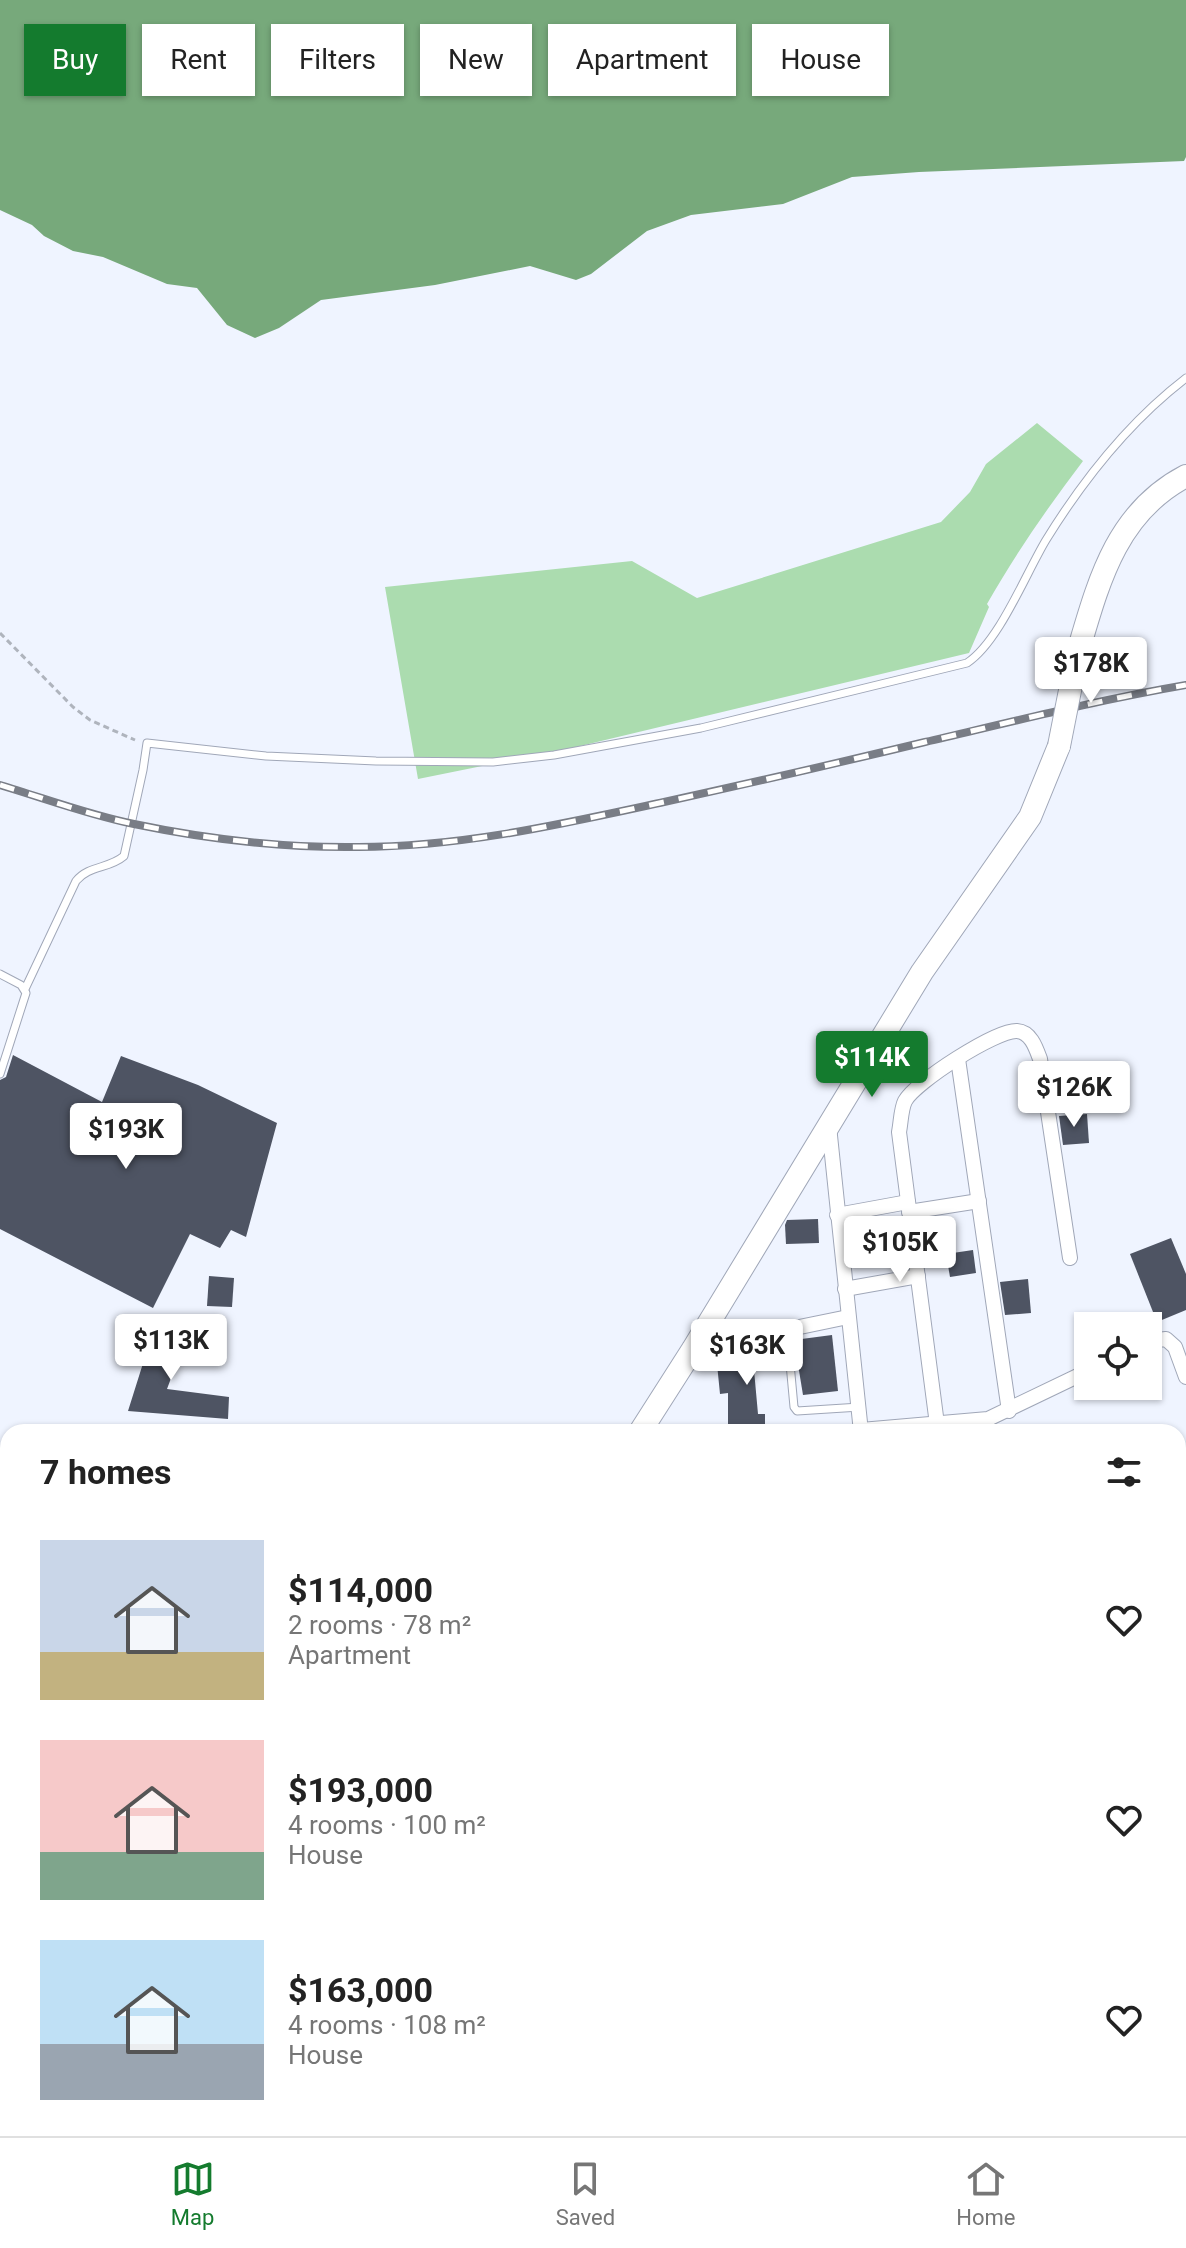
<!DOCTYPE html>
<html lang="en">
<head>
<meta charset="utf-8">
<style>
	body { margin:0; font-family:Roboto,sans-serif; background:#f2f2f2; color:#222; height:100vh; display:flex; flex-direction:column; font-size:30px; white-space:nowrap }
	* { box-sizing:border-box; margin:0 }
	p { font-size:26px; color:#767676 }
	.icon { flex:none; width:44px; height:44px; fill:none; stroke:currentColor; stroke-width:2; stroke-linecap:round; stroke-linejoin:round }
	.map { position:relative; flex:1; overflow:hidden }
	.sheet { position:absolute; left:0px; top:1424px; width:1186px; height:712px; display:flex; flex-direction:column; background:#fff; border-radius:24px 24px 0 0; box-shadow:0 2px 6px #0004 }
	.sheet>* { flex:none }
	.top-card { position:absolute; left:24px; top:24px; width:1138px; height:72px; display:flex; gap:16px }
	.buttons { position:absolute; left:1074px; top:1312px; display:grid; gap:16px }
	.buttons a { display:grid; place-items:center; width:88px; height:88px; border-radius:0px; background:#fff; box-shadow:0 2px 6px #0004; font-size:40px }
	.price { position:absolute; translate:-50% -68px; padding:0 18px; border-radius:8px; background:#fff; color:#222; font-size:26px; line-height:52px; filter:drop-shadow(0 2px 4px #0008) }
	.price::after { content:''; position:absolute; left:50%; top:48px; width:24px; height:18px; margin-left:-12px; background:inherit; clip-path:polygon(0 0,100% 0,50% 100%) }
	.price.current { background:#147b2e; color:#fff }
	ul { padding:0; list-style:none }
	li { display:flex; align-items:center; gap:24px; height:200px; padding:0 40px }
	li span { display:grid; place-items:center; flex:none; width:224px; height:160px; border-radius:0px; color:#555 }
	li>.icon { margin-inline-start:auto }
	span .icon { width:96px; height:96px; fill:#fffc; stroke-width:1 }
	li b { font-size:34px }
	h2 { display:flex; justify-content:space-between; align-items:center; height:96px; padding:0 40px; font-size:34px }
	.chip { padding:0 28px; border-radius:0px; background:#fff; box-shadow:0 2px 6px #0004; font-size:28px; line-height:72px }
	.chip.current { background:#147b2e; color:#fff }
	.menu { display:flex; justify-content:space-around; align-items:center; height:112px; border-top:2px solid #e0e0e0; background:#fff; font-size:22px; color:#767676 }
	.menu a { display:grid; justify-items:center; gap:4px }
	.menu .current { color:#147b2e }
	.map>svg:first-child { display:block }
	.green { fill:#abdcaf }
	.water { fill:#77a97b }
	.building { fill:#4e5463 }
	.lines { fill:none; stroke-linecap:round; stroke-linejoin:round }
	.lane-casing { stroke:#a0a7b8; stroke-width:9 }
	.street-casing { stroke:#a0a7b8; stroke-width:16 }
	.secondary-casing { stroke:#a0a7b8; stroke-width:24 }
	.primary-casing { stroke:#a0a7b8; stroke-width:26 }
	.highway-casing { stroke:#a0a7b8; stroke-width:30 }
	.path { stroke:#afb4bd; stroke-width:3; stroke-dasharray:6 4; stroke-linecap:butt }
	.lane { stroke:#fff; stroke-width:7 }
	.street { stroke:#fff; stroke-width:14 }
	.secondary { stroke:#fff; stroke-width:22 }
	.primary { stroke:#fff; stroke-width:24 }
	.highway { stroke:#fff; stroke-width:28 }
	.rail-casing { stroke:#797d86; stroke-width:8 }
	.rail { stroke:#fff; stroke-width:5; stroke-dasharray:15; stroke-linecap:butt }
	.secondary-bridge-casing { stroke:#a0a7b8; stroke-width:24; stroke-linecap:butt }
	.secondary-bridge { stroke:#fff; stroke-width:22 }
</style>
</head>
<body>
<div class="map">
<svg width="1186" height="2136" viewBox="0 0 1186 2136">
	<rect width="100%" height="100%" fill="#eff4ff"/>
	<!-- green -->
	<path class="green" d="M1037 423 1083 461C1048 507 1016 553 987 604L989 607 969 653 576 747 418 779 385 587 632 561 697 598 941 522 970 492 986 464Z"/>
	<!-- water -->
	<path class="water" d="M0 0H1186V157L1184 161 919 172 852 177 783 204 691 215 647 231 591 274 576 280 530 266 435 285 321 300 279 328 255 338 227 325 197 288 167 284 103 257 73 251 44 236 32 225 0 210Z"/>
	<!-- building -->
	<g class="building">
		<path d="M13 1055 102 1102 121 1056 198 1085 277 1123 246 1237 231 1230 220 1248 190 1234 153 1308 0 1229V1080L6 1077Z"/>
		<path d="M1087 1114 1089 1143 1063 1145 1059 1116Z"/>
		<path d="M894 1216 896 1242 870 1244 867 1220Z"/>
		<path d="M818 1219 819 1243 786 1244 785 1225 787 1220Z"/>
		<path d="M1171 1238 1186 1274V1310L1157 1322 1130 1254Z"/>
		<path d="M973 1250 976 1273 950 1277 946 1254Z"/>
		<path d="M209 1276 234 1278 232 1307 207 1306Z"/>
		<path d="M1028 1279 1031 1313 1005 1315 1000 1282Z"/>
		<path d="M156 1322 187 1335 167 1389 229 1397 228 1419 128 1411Z"/>
		<path d="M832 1335 838 1391 803 1395 794 1340Z"/>
		<path d="M781 1341 784 1367 754 1370 758 1414H765V1432H728V1393L720 1394 717 1364 752 1361 751 1347Z"/>
	</g>
	<g class="lines">
		<defs>
			<g id="lane">
				<path d="M0 974 21 985 26 993 0 1074"/>
				<path d="M25 989 76 881C89 865 109 869 124 856L143 770 147 743 266 756 376 761 493 762 554 755 701 728 967 663C999 642 1025 575 1046 540 1083 480 1130 421 1186 378"/>
				<path d="M787 1331 794 1407 797 1411 860 1407"/>
			</g>
			<g id="street">
				<path d="M958 1059 1009 1411"/>
				<path d="M829 1126 861 1432"/>
				<path d="M909 1212 979 1201"/>
				<path d="M837 1215 908 1202"/>
				<path d="M845 1289 918 1276"/>
				<path d="M1148 1341 1166 1339 1175 1347 1186 1377"/>
				<path d="M693 1349 848 1317"/>
				<path d="M861 1430 988 1419 1088 1371"/>
				<path d="M938 1432 899 1132C901 1122 901 1109 905 1101 915 1082 996 1030 1017 1031 1031 1032 1036 1048 1040 1059L1070 1258"/>
				<path d="M0 1644 8 1641"/>
				<path d="M0 1776 8 1773"/>
			</g>
			<g id="secondary">
				<path d="M1077 655C1098 584 1115 513 1186 476"/>
				<path d="M640 1432 693 1349 922 972 1030 817 1059 746"/>
				<path d="M1178 1486 1183 1506 1178 1571"/>
				<path d="M1178 1871 1186 1896"/>
				<path d="M1178 1927 1186 1947"/>
			</g>
			<path id="primary" d="M1178 1473 1186 1469"/>
			<g id="highway">
				<path d="M0 1480 8 1481"/>
				<path d="M0 1503 8 1504"/>
			</g>
		</defs>
		<!-- lane casing -->
		<use href="#lane" class="lane-casing"/>
		<!-- street casing -->
		<use href="#street" class="street-casing"/>
		<!-- secondary casing -->
		<use href="#secondary" class="secondary-casing"/>
		<!-- primary casing -->
		<use href="#primary" class="primary-casing"/>
		<!-- highway casing -->
		<use href="#highway" class="highway-casing"/>
		<!-- path -->
		<path class="path" d="M0 633 73 707 90 720 135 740"/>
		<!-- lane -->
		<use href="#lane" class="lane"/>
		<!-- street -->
		<use href="#street" class="street"/>
		<!-- secondary -->
		<use href="#secondary" class="secondary"/>
		<!-- primary -->
		<use href="#primary" class="primary"/>
		<!-- highway -->
		<use href="#highway" class="highway"/>
		<defs>
			<path id="rail" d="M0 785C44 798 89 815 134 824 206 839 284 848 358 847 462 847 562 824 664 802 751 783 838 763 925 742 1011 722 1098 700 1186 685"/>
		</defs>
		<!-- rail casing -->
		<use href="#rail" class="rail-casing"/>
		<!-- rail -->
		<use href="#rail" class="rail"/>
		<defs>
			<path id="secondary-bridge" d="M1059 746 1077 655"/>
		</defs>
		<!-- secondary-bridge casing -->
		<use href="#secondary-bridge" class="secondary-bridge-casing"/>
		<!-- secondary-bridge -->
		<use href="#secondary-bridge" class="secondary-bridge"/>
	</g>
</svg>
<div class="buttons">
<a><svg class="icon" aria-label="locate" viewBox="0 0 24 24"><circle cx="12" cy="12" r="6"/><path d="M12 2v4M12 18v4M2 12h4M18 12h4"/></svg></a>
</div>
<b class="price" style="left:1091px;top:705px">$178K</b>
<b class="price current" style="left:872px;top:1099px">$114K</b>
<b class="price" style="left:1074px;top:1129px">$126K</b>
<b class="price" style="left:126px;top:1171px">$193K</b>
<b class="price" style="left:900px;top:1284px">$105K</b>
<b class="price" style="left:171px;top:1382px">$113K</b>
<b class="price" style="left:747px;top:1387px">$163K</b>
<div class="top-card">
<a class="chip current">Buy</a>
<a class="chip">Rent</a>
<a class="chip">Filters</a>
<a class="chip">New</a>
<a class="chip">Apartment</a>
<a class="chip">House</a>
</div>
<section class="sheet">
<h2>7 homes<svg class="icon" aria-label="filters" viewBox="0 0 24 24"><path d="M4 7h16M4 17h16"/><circle cx="9" cy="7" r="2"/><circle cx="15" cy="17" r="2"/></svg></h2>
<ul>
<li><span style="background:linear-gradient(#c9d6e8 70%,#c2b280 0)"><svg class="icon" aria-label="home" viewBox="0 0 24 24"><path d="M3 11l9-7 9 7M6 9v11h12V9"/></svg></span><div><b>$114,000</b><p>2 rooms · 78 m²</p><p>Apartment</p></div><svg class="icon" aria-label="heart" viewBox="0 0 24 24"><path d="M12 20l-8-8c-3-5 5-10 8-4 3-6 11-1 8 4z"/></svg></li>
<li><span style="background:linear-gradient(#f6c9c9 70%,#7fa58c 0)"><svg class="icon" aria-label="home" viewBox="0 0 24 24"><path d="M3 11l9-7 9 7M6 9v11h12V9"/></svg></span><div><b>$193,000</b><p>4 rooms · 100 m²</p><p>House</p></div><svg class="icon" aria-label="heart" viewBox="0 0 24 24"><path d="M12 20l-8-8c-3-5 5-10 8-4 3-6 11-1 8 4z"/></svg></li>
<li><span style="background:linear-gradient(#bfe0f5 65%,#9aa5b1 0)"><svg class="icon" aria-label="home" viewBox="0 0 24 24"><path d="M3 11l9-7 9 7M6 9v11h12V9"/></svg></span><div><b>$163,000</b><p>4 rooms · 108 m²</p><p>House</p></div><svg class="icon" aria-label="heart" viewBox="0 0 24 24"><path d="M12 20l-8-8c-3-5 5-10 8-4 3-6 11-1 8 4z"/></svg></li>
</ul>
</section>
</div>
<nav class="menu">
<a class="current"><svg class="icon" aria-label="map" viewBox="0 0 24 24"><path d="M3 6l6-2 6 2 6-2v14l-6 2-6-2-6 2zM9 4v14M15 6v14"/></svg>Map</a>
<a><svg class="icon" aria-label="saved" viewBox="0 0 24 24"><path d="M7 4h10v16l-5-4-5 4z"/></svg>Saved</a>
<a><svg class="icon" aria-label="home" viewBox="0 0 24 24"><path d="M3 11l9-7 9 7M6 9v11h12V9"/></svg>Home</a>
</nav>
</body>
</html>
